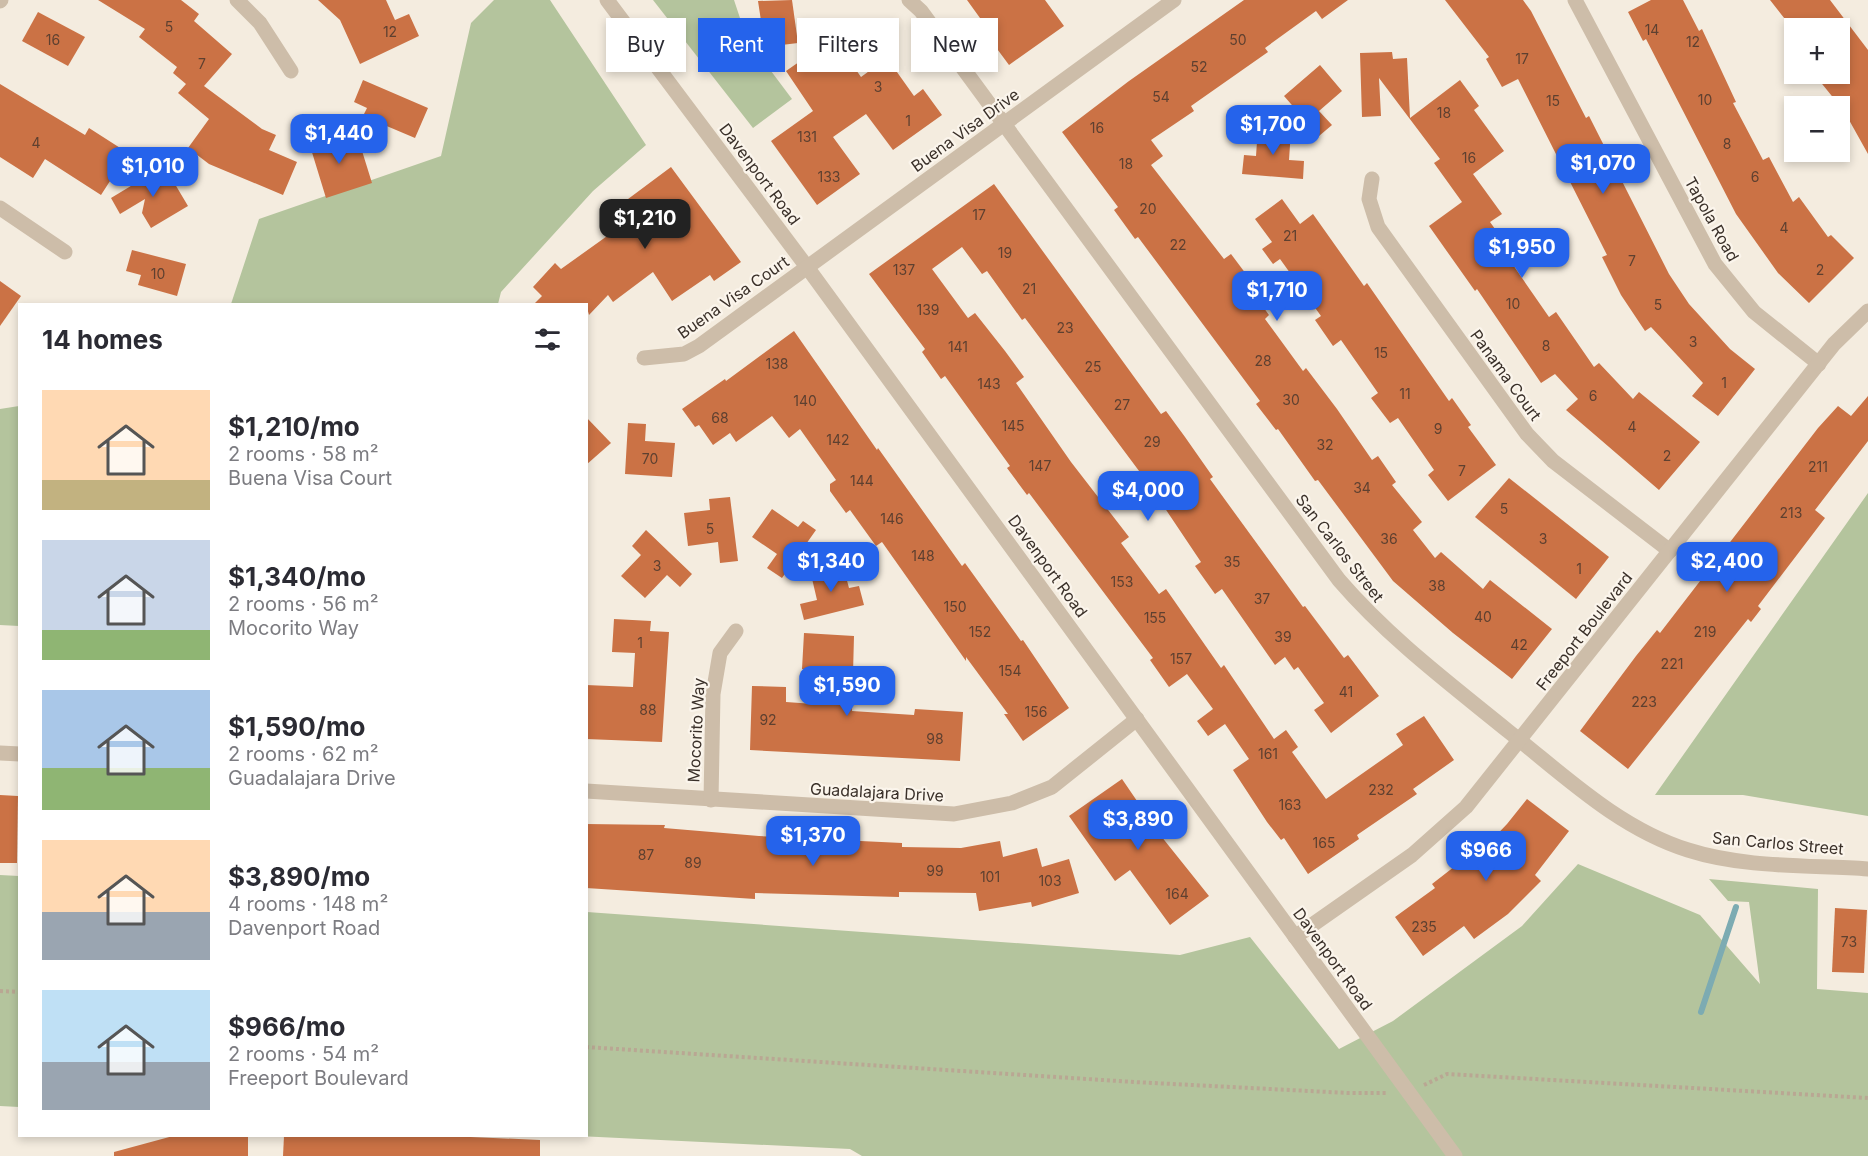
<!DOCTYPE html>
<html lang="en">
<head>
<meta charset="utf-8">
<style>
	body { margin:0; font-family:Inter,sans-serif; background:#f7f7f7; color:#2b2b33; height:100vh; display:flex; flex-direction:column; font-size:22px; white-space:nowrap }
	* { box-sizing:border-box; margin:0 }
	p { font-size:20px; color:#7c7c81 }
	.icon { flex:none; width:33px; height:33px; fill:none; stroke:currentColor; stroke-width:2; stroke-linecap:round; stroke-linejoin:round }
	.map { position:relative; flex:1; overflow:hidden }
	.panel { position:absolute; left:18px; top:303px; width:570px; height:834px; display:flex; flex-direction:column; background:#fff; border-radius:0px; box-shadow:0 3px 9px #0003 }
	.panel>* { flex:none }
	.top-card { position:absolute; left:606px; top:18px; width:570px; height:54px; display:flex; gap:12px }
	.buttons { position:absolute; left:1784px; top:18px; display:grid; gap:12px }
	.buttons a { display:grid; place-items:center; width:66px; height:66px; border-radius:0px; background:#fff; box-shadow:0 3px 9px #0003; font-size:30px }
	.price { position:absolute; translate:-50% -51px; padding:0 14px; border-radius:12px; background:#2563eb; color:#fff; font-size:20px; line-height:39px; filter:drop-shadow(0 2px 3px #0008) }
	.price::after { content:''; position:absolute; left:50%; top:36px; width:18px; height:14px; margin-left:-9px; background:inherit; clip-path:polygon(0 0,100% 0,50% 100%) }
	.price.current { background:#222; color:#fff }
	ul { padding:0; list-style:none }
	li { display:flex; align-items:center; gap:18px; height:150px; padding:0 24px }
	li span { display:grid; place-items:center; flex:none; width:168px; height:120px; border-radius:0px; color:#555 }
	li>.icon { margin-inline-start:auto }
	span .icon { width:72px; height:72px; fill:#fffc; stroke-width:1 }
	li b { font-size:26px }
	h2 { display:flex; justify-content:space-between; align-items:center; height:72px; padding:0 24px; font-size:26px }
	.chip { padding:0 21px; border-radius:0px; background:#fff; box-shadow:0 3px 9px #0003; font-size:21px; line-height:54px }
	.chip.current { background:#2563eb; color:#fff }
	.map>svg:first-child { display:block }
	.green { fill:#b4c49d }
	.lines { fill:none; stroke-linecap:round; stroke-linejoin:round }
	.stream { stroke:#7cabb2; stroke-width:6 }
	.building { fill:#cb7245 }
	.path { stroke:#b9a793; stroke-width:4; stroke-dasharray:3 3; stroke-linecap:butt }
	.minor { stroke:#cdbda9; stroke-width:15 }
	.labels { text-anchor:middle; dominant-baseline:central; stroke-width:4.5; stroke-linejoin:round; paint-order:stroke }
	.number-label { font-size:14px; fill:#5e4030 }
	.street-label { font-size:16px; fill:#3a3029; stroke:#fbf5ec }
</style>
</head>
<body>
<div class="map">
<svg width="1868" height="1156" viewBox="0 0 1868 1156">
	<rect width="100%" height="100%" fill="#f4ecdf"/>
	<!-- green -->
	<g class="green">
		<path d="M494 0H550L646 145 593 191 501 292 498 304H231L259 219 441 156 471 23Z"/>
		<path d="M653 0H734L747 39 792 99 753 128Z"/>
		<path d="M19 406V626L0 625V409Z"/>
		<path d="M1868 493V816L1743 795H1655Z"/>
		<path d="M1578 864 1700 915 1760 984 1749 902 1728 901 1709 879 1818 889 1817 989 1868 993V1156H862L850 1149 578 1136H586L587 912 1180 955 1250 937 1339 1049 1393 1021 1522 926Z"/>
		<path d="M0 875 19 876V1107L0 1106Z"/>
	</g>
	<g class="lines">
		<!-- stream -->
		<path class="stream" d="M1701 1012 1736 907"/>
	</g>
	<!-- building -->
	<g class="building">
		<path d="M98 0H181L199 14 194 21 232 54 204 86 262 129 276 135 269 150 297 162 283 195 209 164 188 148 209 119 178 93 186 84 173 73 177 67 139 37 145 29Z"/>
		<path d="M318 0H386L395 20 409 14 419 36 360 64 340 20Z"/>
		<path d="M792 0 798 43 765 47 758 1Z"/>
		<path d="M967 0H1045L1064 26 1009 65 989 38 993 36Z"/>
		<path d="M1244 0H1348L1322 19 1316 11 1265 48 1268 52 1191 106 1194 111 1151 140 1163 156 1151 165 1224 259 1231 254 1246 274 1241 277 1269 315 1265 319 1303 371 1306 368 1337 409 1372 460 1378 456 1396 482 1392 485 1422 522 1413 530 1435 558 1441 552 1483 589 1490 580 1552 629 1512 679 1453 633 1393 581 1318 480 1315 481 1278 429 1276 430 1256 404 1260 401 1138 237 1135 239 1114 210 1118 207 1062 132 1129 81Z"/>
		<path d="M1445 0H1523L1531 11 1586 118 1589 116 1669 274 1689 304 1730 349 1755 369 1718 416 1692 396 1703 383 1651 327 1645 331 1621 295 1602 257 1607 255 1518 79 1502 87 1486 59 1489 57Z"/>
		<path d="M1651 0H1683L1699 31 1702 29 1736 102 1733 103 1763 160 1769 157 1793 202 1799 197 1828 237 1831 235 1854 258 1809 303 1778 273 1736 214 1646 39 1643 41 1628 12Z"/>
		<path d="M1770 0H1830L1868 50V154L1844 111 1814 74H1839V28H1792Z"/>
		<path d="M38 12 85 37 68 66 22 41Z"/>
		<path d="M829 41H836L861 77 887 58 914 96 923 89 942 115 893 150 866 114 833 137 860 174 817 205 771 141 813 111 786 71Z"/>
		<path d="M1392 52 1393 59 1407 58 1410 118 1460 80 1479 106 1474 110 1504 151 1473 174 1502 214 1490 222 1518 261 1513 265 1549 317 1556 312 1594 367 1599 363 1633 399 1639 392 1700 442 1659 490 1566 410 1578 399 1555 374 1541 383 1477 289 1475 291 1429 226 1462 202 1434 163 1440 159 1379 78 1381 116 1362 117 1360 53Z"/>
		<path d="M1320 65 1342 91 1319 111 1332 125 1319 136 1284 96Z"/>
		<path d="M363 80 428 108 415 138 363 116 367 108 354 102Z"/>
		<path d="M0 84 85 135 89 128 128 153 101 195 45 159 33 178 0 157Z"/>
		<path d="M1258 127 1291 130 1289 160 1304 161 1303 179 1242 174 1244 155 1256 156Z"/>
		<path d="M323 131 328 147 358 138 372 183 326 198 307 136Z"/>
		<path d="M671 167 741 262 714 281 710 275 672 301 653 272 613 302 608 295 589 315 586 304H534L542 296 533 287 555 263 561 269 631 219 620 205Z"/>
		<path d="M159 169H166L188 206 151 228 142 213 145 199 120 214 111 198Z"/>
		<path d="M994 184 1161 414 1166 411 1185 437 1213 477 1210 479 1303 607 1305 606 1344 658 1348 655 1379 696 1331 733 1314 710 1324 703 1298 667 1294 670 1285 657 1275 665 1222 589 1215 594 1195 566 1201 562 1148 483 1025 318 1022 320 987 271 982 274 962 247 932 269 968 318 975 313 1005 351 1024 377 1016 383 1071 462 1129 537 1121 543 1159 594 1166 589 1221 668 1224 665 1274 739 1286 730 1298 747 1292 752 1326 799 1403 745 1396 734 1424 716 1454 760 1413 789 1417 794 1357 835 1359 839 1308 874 1284 838 1281 840 1267 822 1233 770 1249 759 1225 724 1208 736 1197 721 1213 709 1187 674 1169 687 1150 660 1153 658 1029 493 1027 495 1007 468 1010 466 945 376 941 379 922 352 925 349 869 274Z"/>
		<path d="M1282 199 1300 224 1313 214 1364 286 1367 283 1449 401 1452 398 1471 425 1468 427 1496 465 1448 501 1428 475 1434 470 1398 418 1390 423 1371 398 1378 393 1341 340 1333 346 1315 320 1321 316 1280 259 1273 264 1262 249 1272 242 1255 219Z"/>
		<path d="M132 250 186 264 177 296 138 285 141 275 126 271Z"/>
		<path d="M0 281 21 296 0 326Z"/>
		<path d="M794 331 877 450 878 448 962 566 965 563 1021 641 1023 640 1069 708 1023 741 1004 714H1008L966 657V661L882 542 876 546 850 510 846 513 830 491V484L836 480 800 429 789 438 772 416 736 442 730 433 713 445 699 425 695 427 682 409 725 379 726 381Z"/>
		<path d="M1868 396V441L1815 510 1825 518 1758 606 1761 609 1751 622 1748 619 1628 769 1580 731 1636 656 1657 630 1660 633 1818 428 1838 406 1851 416Z"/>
		<path d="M586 417 611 443 586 465Z"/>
		<path d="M628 423 646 424 645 441 675 443 672 477 625 474Z"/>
		<path d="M1509 478 1609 557 1576 599 1475 517Z"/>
		<path d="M730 497 738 561 720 563 718 542 688 546 684 513 710 510 709 499Z"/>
		<path d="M772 509 798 527 803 521 816 530 782 578 767 568 777 554 752 537Z"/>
		<path d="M646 530 692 574 680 587 667 575 645 598 621 576 641 555 632 546Z"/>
		<path d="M842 562 849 588 859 586 864 605 804 620 800 604 817 600 810 570Z"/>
		<path d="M614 619 651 621 650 631 669 632 662 742 586 739V685L633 687 635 653 612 652Z"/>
		<path d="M804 633 854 636 852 711 914 715 915 709 963 712 960 761 750 750 752 686 786 687V702L828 705 830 670 802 669Z"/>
		<path d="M1122 779 1161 836 1209 896 1170 925 1130 870 1115 881 1069 816Z"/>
		<path d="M0 795 18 796 17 863H0Z"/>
		<path d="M1527 799 1569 831 1535 875 1541 881 1508 914 1474 939 1464 926 1423 956 1395 917 1435 888 1432 884 1459 863 1464 869 1507 824Z"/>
		<path d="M586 824 665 825 664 828 759 836 902 843V847L961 848 1000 841 1003 857 1037 848 1042 867 1069 859 1079 893 1032 907 1031 902 979 911 976 893 899 892V897L755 893V899L586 888Z"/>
		<path d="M1835 908 1867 910 1864 973 1832 972Z"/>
		<path d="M173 1136H248V1156H114V1152Z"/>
		<path d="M284 1136H448L540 1140V1156H283Z"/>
	</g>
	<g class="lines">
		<!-- path -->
		<g class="path">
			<path d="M0 991 20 992"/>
			<path d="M586 1047 1134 1082 1348 1093H1388"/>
			<path d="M1424 1085 1447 1074 1868 1098"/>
		</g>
		<!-- minor -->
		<g class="minor">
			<path d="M237 0 260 23 291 71"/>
			<path d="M607 0 807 267 1455 1156"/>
			<path d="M909 0 921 11 1339 580C1389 638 1449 683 1508 731 1564 775 1618 828 1688 850 1744 868 1809 865 1868 869"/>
			<path d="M1575 0 1715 264 1754 312 1819 364"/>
			<path d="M0 1 1 0"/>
			<path d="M1372 179 1369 199 1378 227 1527 434 1553 461 1670 551"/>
			<path d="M0 208 65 252"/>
			<path d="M644 358 684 354 699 346 1174 0"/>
			<path d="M0 753 20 754"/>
			<path d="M586 791 954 814 1012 803 1052 787 1137 719"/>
			<path d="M711 800 713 694 720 653 736 631"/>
			<path d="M1295 937 1412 855 1466 807 1834 344 1868 311"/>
		</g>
	</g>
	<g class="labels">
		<!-- number labels -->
		<g class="number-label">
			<text x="169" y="26">5</text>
			<text x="1652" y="29">14</text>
			<text x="390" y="31">12</text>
			<text x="53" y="39">16</text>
			<text x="1238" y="39">50</text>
			<text x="1693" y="41">12</text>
			<text x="1522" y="58">17</text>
			<text x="202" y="63">7</text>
			<text x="1199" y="66">52</text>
			<text x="878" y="86">3</text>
			<text x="1161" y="96">54</text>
			<text x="1705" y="99">10</text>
			<text x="1553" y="100">15</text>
			<text x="1444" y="112">18</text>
			<text x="908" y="120">1</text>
			<text x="1097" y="127">16</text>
			<text x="807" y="136">131</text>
			<text x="36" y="142">4</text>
			<text x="1727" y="143">8</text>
			<text x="1469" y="157">16</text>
			<text x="1126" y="163">18</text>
			<text x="829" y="176">133</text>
			<text x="1755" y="176">6</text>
			<text x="1148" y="208">20</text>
			<text x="979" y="214">17</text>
			<text x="1784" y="227">4</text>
			<text x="1290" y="235">21</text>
			<text x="1178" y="244">22</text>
			<text x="1005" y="252">19</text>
			<text x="1632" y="260">7</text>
			<text x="904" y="269">137</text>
			<text x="1820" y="269">2</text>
			<text x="158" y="273">10</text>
			<text x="1029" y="288">21</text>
			<text x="1513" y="303">10</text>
			<text x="1658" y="304">5</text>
			<text x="928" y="309">139</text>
			<text x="1065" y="327">23</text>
			<text x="1693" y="341">3</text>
			<text x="1546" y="345">8</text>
			<text x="958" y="346">141</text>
			<text x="1381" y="352">15</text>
			<text x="1263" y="360">28</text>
			<text x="777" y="363">138</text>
			<text x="1093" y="366">25</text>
			<text x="1724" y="382">1</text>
			<text x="989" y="383">143</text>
			<text x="1405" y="393">11</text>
			<text x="1593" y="395">6</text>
			<text x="1291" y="399">30</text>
			<text x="805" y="400">140</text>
			<text x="1122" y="404">27</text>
			<text x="720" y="417">68</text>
			<text x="1013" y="425">145</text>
			<text x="1632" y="426">4</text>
			<text x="1438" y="428">9</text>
			<text x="838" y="439">142</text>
			<text x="1152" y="441">29</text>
			<text x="1325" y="444">32</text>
			<text x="1667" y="455">2</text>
			<text x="650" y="458">70</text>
			<text x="1040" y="465">147</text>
			<text x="1818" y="466">211</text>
			<text x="1462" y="470">7</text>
			<text x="862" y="480">144</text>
			<text x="1362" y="487">34</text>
			<text x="1504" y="508">5</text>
			<text x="1791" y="512">213</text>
			<text x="892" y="518">146</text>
			<text x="710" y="528">5</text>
			<text x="1389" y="538">36</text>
			<text x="1543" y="538">3</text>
			<text x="923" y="555">148</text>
			<text x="1232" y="561">35</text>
			<text x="657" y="565">3</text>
			<text x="1579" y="568">1</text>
			<text x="1122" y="581">153</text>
			<text x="1437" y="585">38</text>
			<text x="1262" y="598">37</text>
			<text x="955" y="606">150</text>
			<text x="1483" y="616">40</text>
			<text x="1155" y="617">155</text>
			<text x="980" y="631">152</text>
			<text x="1705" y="631">219</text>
			<text x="1283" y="636">39</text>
			<text x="640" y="642">1</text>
			<text x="1519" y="644">42</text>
			<text x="1181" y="658">157</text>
			<text x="1672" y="663">221</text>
			<text x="1010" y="670">154</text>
			<text x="1346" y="691">41</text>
			<text x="1644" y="701">223</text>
			<text x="648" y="709">88</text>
			<text x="1036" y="711">156</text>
			<text x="768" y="719">92</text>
			<text x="935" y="738">98</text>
			<text x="1268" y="753">161</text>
			<text x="1381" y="789">232</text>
			<text x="1290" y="804">163</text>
			<text x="1324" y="842">165</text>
			<text x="646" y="854">87</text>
			<text x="693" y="862">89</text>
			<text x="935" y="870">99</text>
			<text x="990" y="876">101</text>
			<text x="1050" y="880">103</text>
			<text x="1177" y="893">164</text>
			<text x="1424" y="926">235</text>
			<text x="1849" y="941">73</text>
		</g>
		<!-- street labels -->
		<g class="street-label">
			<text transform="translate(965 130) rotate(-36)">Buena Visa Drive</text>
			<text transform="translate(760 174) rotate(53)">Davenport Road</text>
			<text transform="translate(1712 219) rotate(61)">Tapola Road</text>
			<text transform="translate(733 297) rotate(-35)">Buena Visa Court</text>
			<text transform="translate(1506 375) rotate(54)">Panama Court</text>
			<text transform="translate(1340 548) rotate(52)">San Carlos Street</text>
			<text transform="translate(1048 566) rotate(54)">Davenport Road</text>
			<text transform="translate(1584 631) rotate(-52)">Freeport Boulevard</text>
			<text transform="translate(696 730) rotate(-87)">Mocorito Way</text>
			<text transform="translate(877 792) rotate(3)">Guadalajara Drive</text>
			<text transform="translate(1778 843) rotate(5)">San Carlos Street</text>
			<text transform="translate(1333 959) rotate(54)">Davenport Road</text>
		</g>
	</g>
</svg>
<div class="buttons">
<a>+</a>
<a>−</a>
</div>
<b class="price" style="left:1273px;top:156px">$1,700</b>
<b class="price" style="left:339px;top:165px">$1,440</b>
<b class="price" style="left:1603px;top:195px">$1,070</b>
<b class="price" style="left:153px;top:198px">$1,010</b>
<b class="price current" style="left:645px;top:250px">$1,210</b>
<b class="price" style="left:1522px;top:279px">$1,950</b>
<b class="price" style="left:1277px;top:322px">$1,710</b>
<b class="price" style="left:1148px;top:522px">$4,000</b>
<b class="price" style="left:831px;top:593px">$1,340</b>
<b class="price" style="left:1727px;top:593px">$2,400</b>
<b class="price" style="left:847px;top:717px">$1,590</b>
<b class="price" style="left:1138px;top:851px">$3,890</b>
<b class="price" style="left:813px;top:867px">$1,370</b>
<b class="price" style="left:1486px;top:882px">$966</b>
<div class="top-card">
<a class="chip">Buy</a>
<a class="chip current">Rent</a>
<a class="chip">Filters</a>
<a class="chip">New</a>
</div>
<section class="panel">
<h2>14 homes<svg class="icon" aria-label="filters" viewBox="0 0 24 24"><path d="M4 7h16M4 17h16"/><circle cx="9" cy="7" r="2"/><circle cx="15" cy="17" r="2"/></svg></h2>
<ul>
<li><span style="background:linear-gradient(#ffd9b3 75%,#c2b280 0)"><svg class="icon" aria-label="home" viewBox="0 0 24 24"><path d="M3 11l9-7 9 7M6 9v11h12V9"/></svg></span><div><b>$1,210/mo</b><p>2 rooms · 58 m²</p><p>Buena Visa Court</p></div></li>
<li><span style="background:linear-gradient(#c9d6e8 75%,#8fb573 0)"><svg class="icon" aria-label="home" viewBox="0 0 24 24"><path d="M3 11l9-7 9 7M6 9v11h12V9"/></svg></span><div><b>$1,340/mo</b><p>2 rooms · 56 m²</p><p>Mocorito Way</p></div></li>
<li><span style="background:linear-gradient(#a9c7e8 65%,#8fb573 0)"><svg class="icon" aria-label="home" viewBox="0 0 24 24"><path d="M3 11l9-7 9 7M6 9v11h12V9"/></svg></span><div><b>$1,590/mo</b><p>2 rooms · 62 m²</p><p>Guadalajara Drive</p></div></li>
<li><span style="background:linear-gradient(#ffd9b3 60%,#9aa5b1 0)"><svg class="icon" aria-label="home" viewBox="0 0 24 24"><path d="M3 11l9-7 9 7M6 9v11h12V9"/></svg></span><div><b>$3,890/mo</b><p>4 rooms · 148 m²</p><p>Davenport Road</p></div></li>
<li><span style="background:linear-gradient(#bfe0f5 60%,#9aa5b1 0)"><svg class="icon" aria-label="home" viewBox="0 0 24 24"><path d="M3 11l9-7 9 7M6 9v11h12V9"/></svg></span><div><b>$966/mo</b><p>2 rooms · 54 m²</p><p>Freeport Boulevard</p></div></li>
</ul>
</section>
</div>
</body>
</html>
